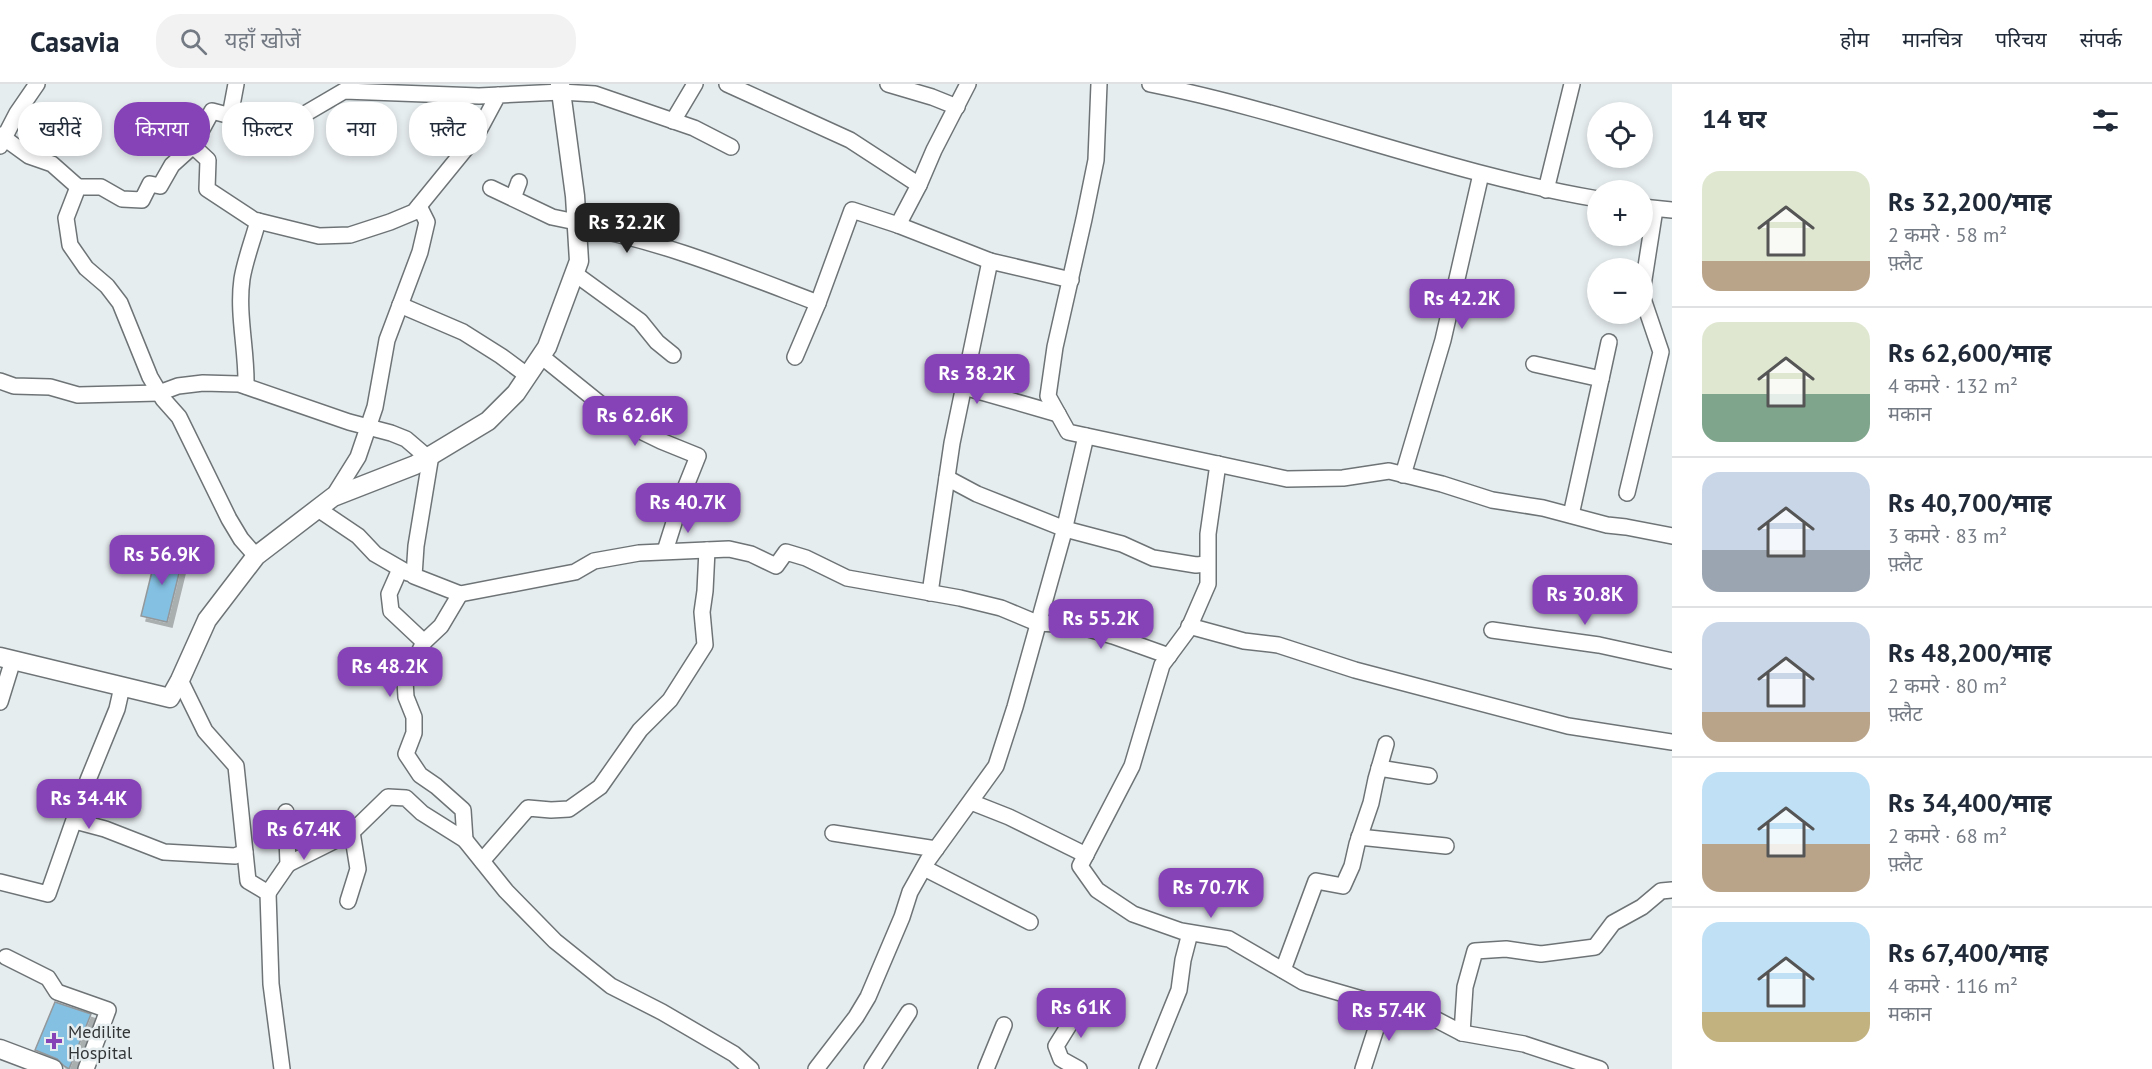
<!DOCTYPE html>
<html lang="hi">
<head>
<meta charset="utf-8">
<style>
	body { margin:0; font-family:"PT Sans","Noto Sans Devanagari",sans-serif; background:#f2f2f3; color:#1f2937; height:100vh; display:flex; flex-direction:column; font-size:22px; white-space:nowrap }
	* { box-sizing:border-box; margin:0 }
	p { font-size:20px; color:#747a83 }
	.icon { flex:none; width:33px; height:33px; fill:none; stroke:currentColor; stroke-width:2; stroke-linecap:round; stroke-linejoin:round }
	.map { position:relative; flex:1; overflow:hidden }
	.side { display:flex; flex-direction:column; background:#fff; width:480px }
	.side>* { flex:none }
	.guide { position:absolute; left:18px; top:18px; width:570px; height:54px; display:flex; gap:12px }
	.tools { position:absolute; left:1587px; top:18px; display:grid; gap:12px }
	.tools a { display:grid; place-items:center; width:66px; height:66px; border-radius:50%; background:#fff; box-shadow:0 3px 9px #0003; font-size:30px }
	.price { position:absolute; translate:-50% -51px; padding:0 14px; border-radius:12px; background:#8643b7; color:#fff; font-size:20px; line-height:39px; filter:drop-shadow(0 2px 3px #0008) }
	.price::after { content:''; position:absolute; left:50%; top:36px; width:18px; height:14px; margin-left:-9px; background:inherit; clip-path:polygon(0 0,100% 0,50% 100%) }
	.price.active { background:#222; color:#fff }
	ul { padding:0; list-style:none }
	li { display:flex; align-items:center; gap:18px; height:150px; padding:0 30px }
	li+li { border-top:2px solid #e0e1e3 }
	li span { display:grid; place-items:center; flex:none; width:168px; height:120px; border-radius:18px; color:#555 }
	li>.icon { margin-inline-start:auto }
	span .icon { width:72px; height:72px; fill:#fffc; stroke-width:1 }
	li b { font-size:26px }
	h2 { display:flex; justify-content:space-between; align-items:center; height:72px; padding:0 30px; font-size:26px }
	.pill { padding:0 21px; border-radius:24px; background:#fff; box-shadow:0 3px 9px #0003; font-size:21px; line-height:54px }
	.pill.active { background:#8643b7; color:#fff }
	header { display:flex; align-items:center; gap:36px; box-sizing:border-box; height:84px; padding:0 30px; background:#fff; border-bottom:2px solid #e0e1e3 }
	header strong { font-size:28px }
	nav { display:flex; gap:33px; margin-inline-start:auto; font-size:21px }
	.search { width:420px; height:54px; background:#f2f2f3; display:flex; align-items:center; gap:15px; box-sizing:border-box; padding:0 21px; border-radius:24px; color:#747a83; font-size:22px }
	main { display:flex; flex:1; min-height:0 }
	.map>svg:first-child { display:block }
	.building { fill:#84c0e2; stroke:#93989b; stroke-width:1.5; filter:url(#shadow) }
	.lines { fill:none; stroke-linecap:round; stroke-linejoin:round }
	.minor-casing { stroke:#6e7476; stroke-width:18 }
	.tertiary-casing { stroke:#6e7476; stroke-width:21 }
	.minor { stroke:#fff; stroke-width:15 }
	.tertiary { stroke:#fff; stroke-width:18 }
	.poi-dot { fill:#8643b7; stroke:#e6edef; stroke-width:2 }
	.labels { text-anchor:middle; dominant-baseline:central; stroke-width:5; stroke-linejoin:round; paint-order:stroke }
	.poi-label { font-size:18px; fill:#333637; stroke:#e6edef; text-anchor:start }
</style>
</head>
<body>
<header>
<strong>Casavia</strong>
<div class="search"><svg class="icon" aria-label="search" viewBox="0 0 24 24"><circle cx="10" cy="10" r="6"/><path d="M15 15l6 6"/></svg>यहाँ खोजें</div>
<nav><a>होम</a><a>मानचित्र</a><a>परिचय</a><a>संपर्क</a></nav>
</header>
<main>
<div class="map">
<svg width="1672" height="985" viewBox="0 0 1672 985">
	<defs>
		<filter id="shadow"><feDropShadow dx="5" dy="5" stdDeviation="0" flood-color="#0004"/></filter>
	</defs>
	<rect width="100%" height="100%" fill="#e6edef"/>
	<!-- building -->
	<g class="building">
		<path d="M157 467 183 473 167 538 141 532Z"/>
		<path d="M55 918 91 930 69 985 64 982 57 975 35 966Z"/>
	</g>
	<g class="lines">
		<defs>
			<g id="minor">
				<path d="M727 0 850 56 919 101 898 141"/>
				<path d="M888 0 932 13 957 23"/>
				<path d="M1099 0 1096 76 1084 135 1055 263 1048 312 1068 348 1287 395 1343 394 1389 387 1442 400 1492 416 1543 424 1607 441 1626 443 1672 452"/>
				<path d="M1150 0C1301 30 1445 89 1598 115"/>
				<path d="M498 11 476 52 414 128 390 138 350 151 319 152 254 136 207 105 208 76 193 62 212 27 246 36 303 31 344 7 479 12 561 8 595 10 694 44 731 63"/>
				<path d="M230 32 236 0"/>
				<path d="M673 37 695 0"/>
				<path d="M0 51 29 72 52 80 78 103"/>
				<path d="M0 62 17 29 37 0"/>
				<path d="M193 62 172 81 160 102 150 100 142 116 122 115 101 103H78L66 134 70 161 86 184 107 202 120 219 150 293 163 315 179 333 229 435 241 455 256 472"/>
				<path d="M919 101 934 66 968 0"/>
				<path d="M491 104 552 133 576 138"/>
				<path d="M1546 106 1572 0"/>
				<path d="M513 114 519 98"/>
				<path d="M1642 123 1672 126"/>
				<path d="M577 142C660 156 739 189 818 219"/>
				<path d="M574 189 640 237 657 258 673 271"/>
				<path d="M1642 208 1655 125"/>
				<path d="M400 221 463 248 501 272 528 292"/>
				<path d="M541 272 624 339 661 357 698 372 684 407 665 467"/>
				<path d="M795 273 818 219 852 126 898 141 990 177"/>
				<path d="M1534 280 1601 295 1571 431"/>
				<path d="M1601 295 1609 258"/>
				<path d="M0 297 14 302 50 303 78 311 159 309 178 302 203 299 239 300 349 338 391 349 406 355 427 373"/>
				<path d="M246 302C247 267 237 230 242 195 245 176 253 156 258 137"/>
				<path d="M964 303 1058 330"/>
				<path d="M431 371 416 462 414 492 460 510 575 488 594 477 639 469 729 465 751 470 776 482 786 468 806 474 847 494 960 514 1001 524 1037 539 1075 541 1113 552 1169 572"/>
				<path d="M1218 380 1208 450V500L1188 546 1162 581 1132 682 1080 782 1097 806 1133 830 1181 847 1229 855 1303 898 1372 918 1416 925 1462 949 1465 903 1475 867 1506 865 1541 870 1595 863 1613 839 1642 823 1661 807 1672 806"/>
				<path d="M1403 391 1443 256 1481 90"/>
				<path d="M947 394 977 410 1065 445 1122 460 1153 474 1196 481 1207 480"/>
				<path d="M1627 409 1661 268 1642 212"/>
				<path d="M333 413 358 373 375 323 387 256 420 168 427 138 419 122"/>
				<path d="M318 425 358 452 375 470 408 489"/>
				<path d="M400 485 389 510 391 527 424 558 405 597 406 613 414 633V649L406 670 420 691 436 702 463 726 465 756"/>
				<path d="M930 509 952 359 990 177 1071 196"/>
				<path d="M1189 542 1244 557 1278 561 1355 586 1568 642 1672 658"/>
				<path d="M1492 546 1599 561 1672 577"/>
				<path d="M424 558 441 542 460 510"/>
				<path d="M180 596 205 647 236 682 248 797 268 809 271 900 282 985"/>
				<path d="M0 618 13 576"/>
				<path d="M1379 684 1429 692"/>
				<path d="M971 718 1009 733 1086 771"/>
				<path d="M75 737 105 745 164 768 235 772 245 768"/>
				<path d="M833 749 936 765"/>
				<path d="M1359 753 1446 762"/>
				<path d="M482 777 528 724 551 726 569 725 600 703 640 646 670 616 705 561 702 528 705 507 707 466"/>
				<path d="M288 780 352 748 388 713 406 714 422 729 465 756 506 807 555 857 611 902 662 928 734 970 751 985"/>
				<path d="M924 784 1030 838"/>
				<path d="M0 798 48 810 88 696 117 625 122 603"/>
				<path d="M268 809 288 780 286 728"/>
				<path d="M348 817 358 785 352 748"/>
				<path d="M6 873 48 894 57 908 108 926 86 985"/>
				<path d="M1283 886 1316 797 1343 802 1352 782 1357 760 1371 719 1376 695 1386 660"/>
				<path d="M1079 925 1056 962 1061 975 1079 985"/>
				<path d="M1462 949 1524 960 1600 985"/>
				<path d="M816 985 856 933 868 913 902 833 910 808 928 776 996 682 1015 623 1063 451 1086 352"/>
				<path d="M872 985 909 928"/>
				<path d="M986 985 1004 941"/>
				<path d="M1147 985 1179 906 1183 876 1190 849"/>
				<path d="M1363 985 1384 920"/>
			</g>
			<g id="tertiary">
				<path d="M0 573 170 614 180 596 207 536 256 472 333 413 415 381 488 337 516 309 547 263 579 177 575 112 560 0"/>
				<path d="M0 965 53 985"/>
			</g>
		</defs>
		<!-- minor casing -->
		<use href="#minor" class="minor-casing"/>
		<!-- tertiary casing -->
		<use href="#tertiary" class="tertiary-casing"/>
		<!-- minor -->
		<use href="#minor" class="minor"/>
		<!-- tertiary -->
		<use href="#tertiary" class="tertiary"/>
	</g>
	<!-- markers -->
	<path class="poi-dot" d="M51 948h6v6h6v6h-6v6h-6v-6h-6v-6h6z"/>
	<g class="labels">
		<!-- poi labels -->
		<g class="poi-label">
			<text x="68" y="947">Medilite<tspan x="68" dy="21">Hospital</tspan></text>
		</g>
	</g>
</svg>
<div class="tools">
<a><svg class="icon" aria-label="locate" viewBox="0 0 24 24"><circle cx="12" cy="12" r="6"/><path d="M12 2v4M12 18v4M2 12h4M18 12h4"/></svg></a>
<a>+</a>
<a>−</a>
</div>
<b class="price active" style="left:627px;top:170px">Rs 32.2K</b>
<b class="price" style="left:1462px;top:246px">Rs 42.2K</b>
<b class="price" style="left:977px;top:321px">Rs 38.2K</b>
<b class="price" style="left:635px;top:363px">Rs 62.6K</b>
<b class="price" style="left:688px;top:450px">Rs 40.7K</b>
<b class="price" style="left:162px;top:502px">Rs 56.9K</b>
<b class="price" style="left:1585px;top:542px">Rs 30.8K</b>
<b class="price" style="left:1101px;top:566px">Rs 55.2K</b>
<b class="price" style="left:390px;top:614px">Rs 48.2K</b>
<b class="price" style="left:89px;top:746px">Rs 34.4K</b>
<b class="price" style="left:304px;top:777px">Rs 67.4K</b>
<b class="price" style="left:1211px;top:835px">Rs 70.7K</b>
<b class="price" style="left:1081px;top:955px">Rs 61K</b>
<b class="price" style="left:1389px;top:958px">Rs 57.4K</b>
<div class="guide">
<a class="pill">खरीदें</a>
<a class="pill active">किराया</a>
<a class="pill">फ़िल्टर</a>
<a class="pill">नया</a>
<a class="pill">फ़्लैट</a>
</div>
</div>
<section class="side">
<h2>14 घर<svg class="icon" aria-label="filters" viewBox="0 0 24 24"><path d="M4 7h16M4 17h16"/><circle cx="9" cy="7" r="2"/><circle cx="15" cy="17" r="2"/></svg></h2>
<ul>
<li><span style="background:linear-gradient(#dfe7d0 75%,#b9a48a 0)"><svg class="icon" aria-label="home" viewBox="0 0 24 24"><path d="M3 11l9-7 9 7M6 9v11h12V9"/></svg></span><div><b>Rs 32,200/माह</b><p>2 कमरे · 58 m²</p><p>फ़्लैट</p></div></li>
<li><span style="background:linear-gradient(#dfe7d0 60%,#7fa58c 0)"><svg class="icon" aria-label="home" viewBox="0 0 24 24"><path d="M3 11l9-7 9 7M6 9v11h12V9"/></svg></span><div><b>Rs 62,600/माह</b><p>4 कमरे · 132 m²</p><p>मकान</p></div></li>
<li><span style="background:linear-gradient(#c9d6e8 65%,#9aa5b1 0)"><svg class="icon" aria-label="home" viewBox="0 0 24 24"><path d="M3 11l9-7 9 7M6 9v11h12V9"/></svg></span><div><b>Rs 40,700/माह</b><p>3 कमरे · 83 m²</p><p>फ़्लैट</p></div></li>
<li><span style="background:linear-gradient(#c9d6e8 75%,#b9a48a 0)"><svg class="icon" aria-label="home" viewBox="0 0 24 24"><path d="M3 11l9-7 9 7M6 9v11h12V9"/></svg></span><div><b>Rs 48,200/माह</b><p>2 कमरे · 80 m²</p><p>फ़्लैट</p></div></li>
<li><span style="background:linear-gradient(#bfe0f5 60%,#b9a48a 0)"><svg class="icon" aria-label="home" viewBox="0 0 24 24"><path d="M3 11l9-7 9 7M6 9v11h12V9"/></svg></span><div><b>Rs 34,400/माह</b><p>2 कमरे · 68 m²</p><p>फ़्लैट</p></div></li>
<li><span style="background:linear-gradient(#bfe0f5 75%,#c2b280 0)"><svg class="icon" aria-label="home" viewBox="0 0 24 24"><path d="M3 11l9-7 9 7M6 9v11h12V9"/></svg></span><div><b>Rs 67,400/माह</b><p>4 कमरे · 116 m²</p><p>मकान</p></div></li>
</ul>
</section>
</main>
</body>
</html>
